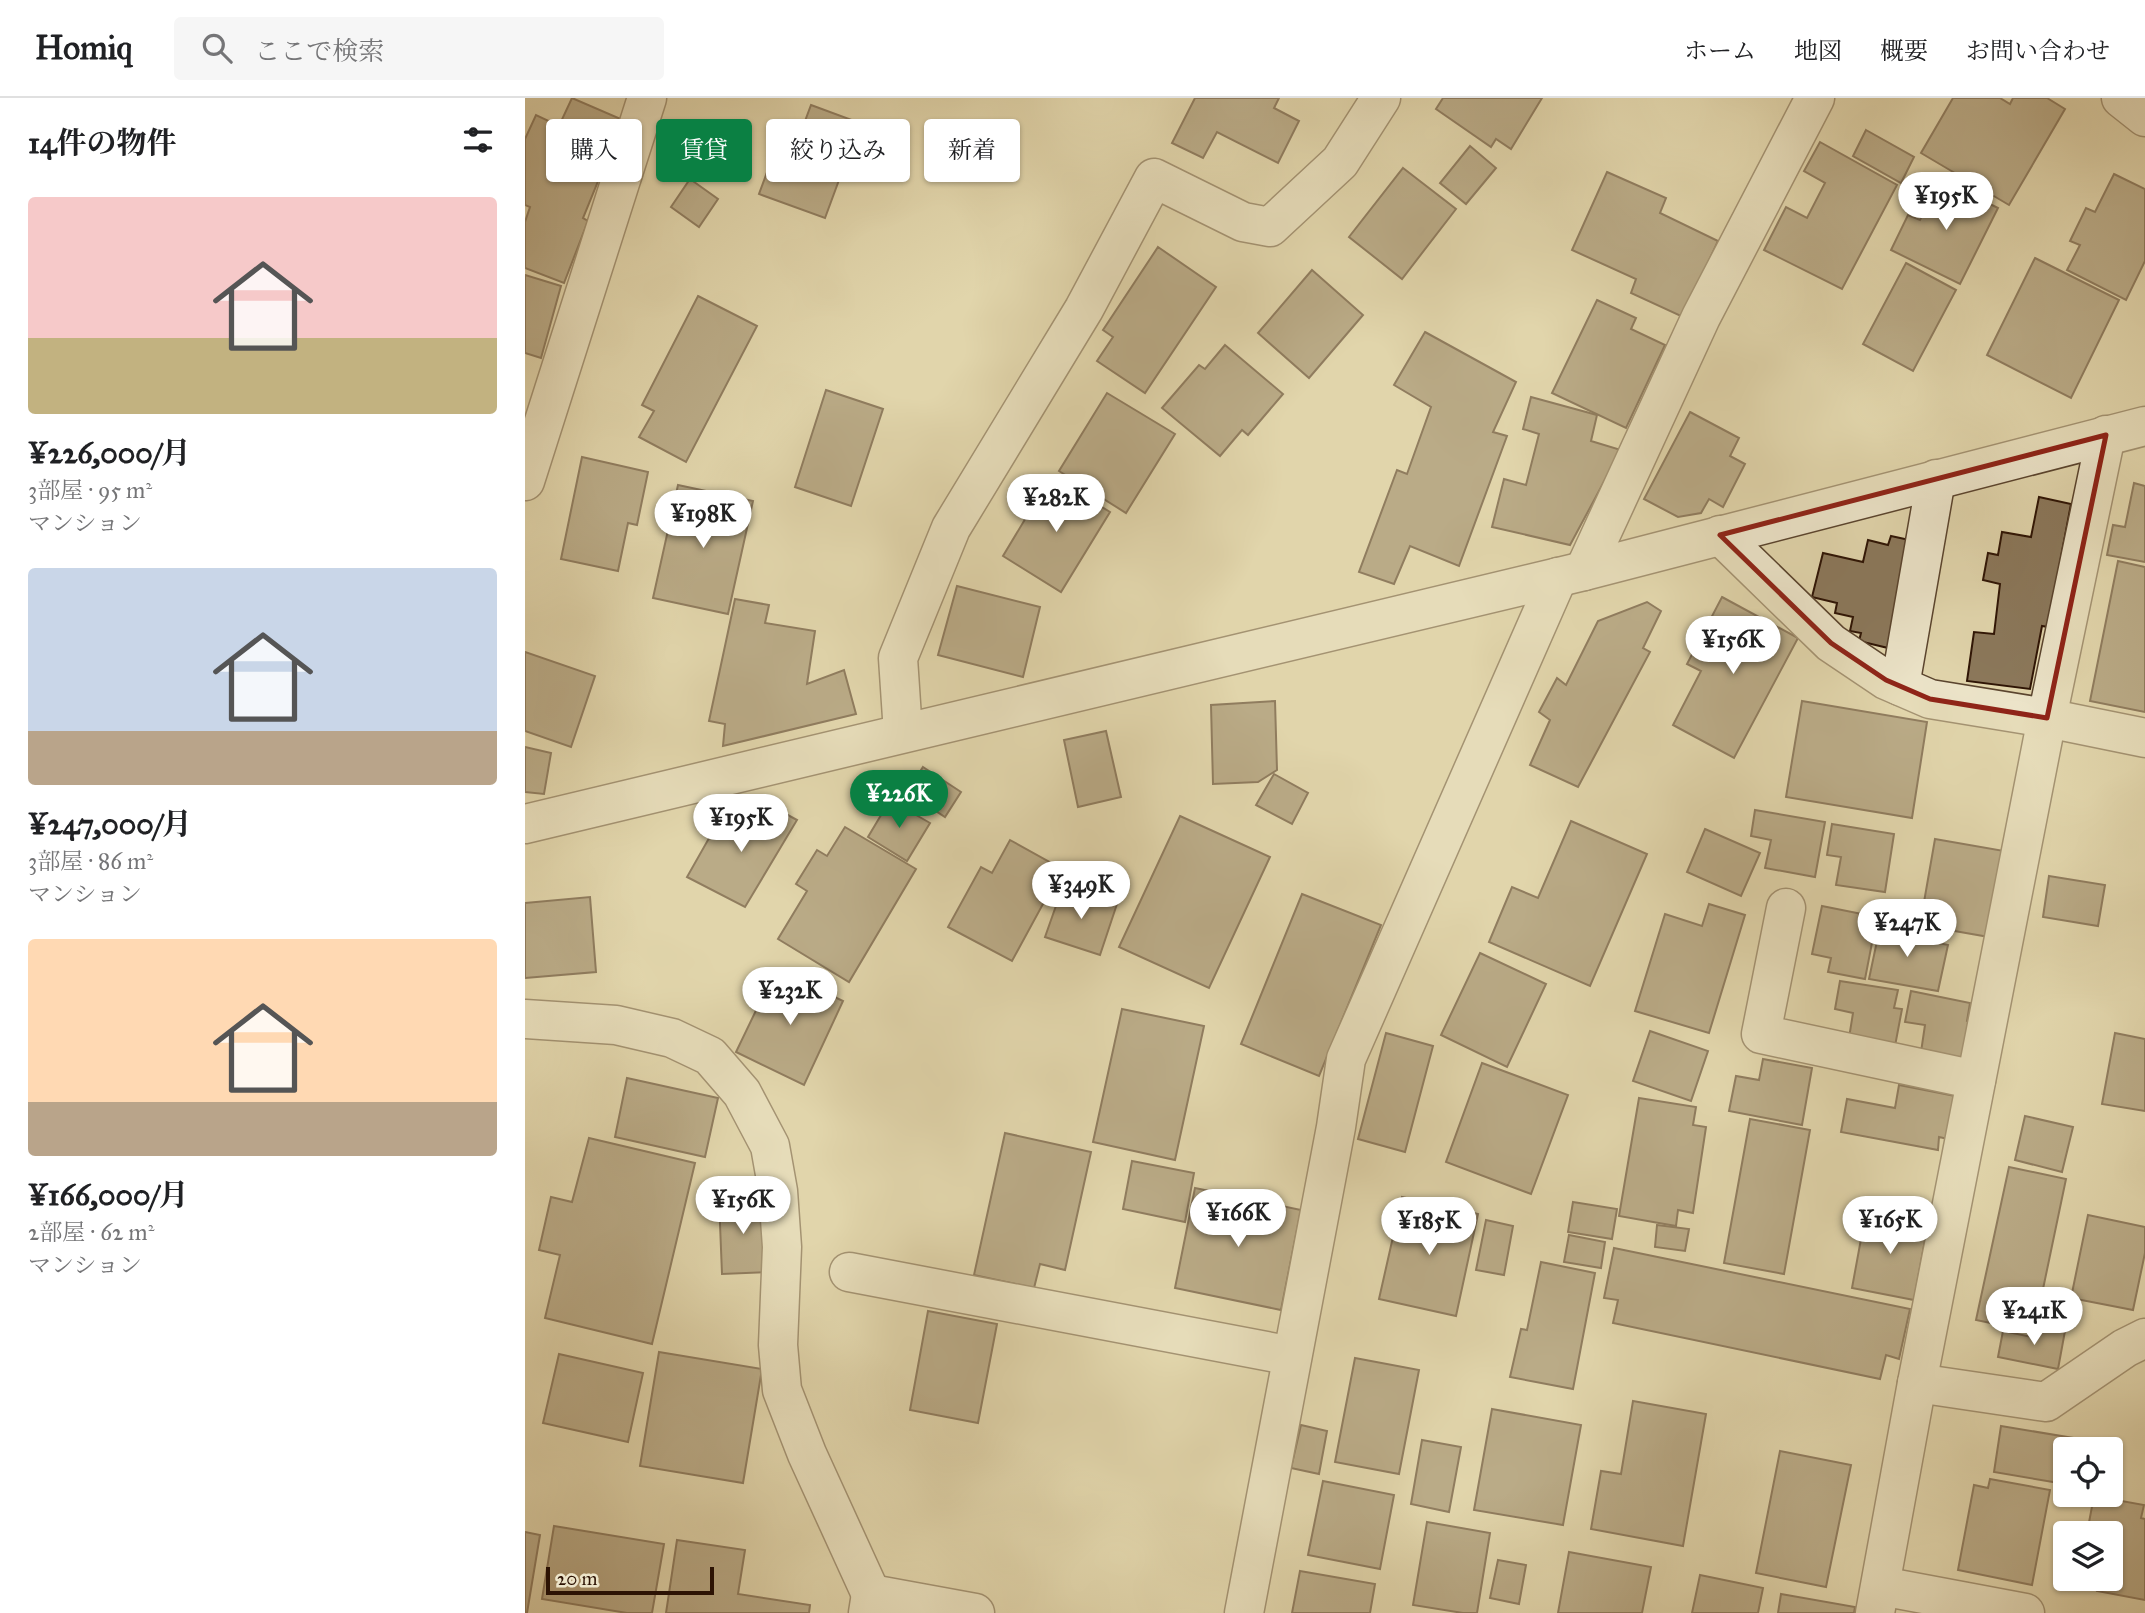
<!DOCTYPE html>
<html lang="ja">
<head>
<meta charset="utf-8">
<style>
	body { margin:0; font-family:"IM FELL Great Primer","Noto Serif JP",serif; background:#f6f6f6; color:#202124; height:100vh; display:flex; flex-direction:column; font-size:26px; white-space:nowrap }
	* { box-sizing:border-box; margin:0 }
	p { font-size:23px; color:#757577 }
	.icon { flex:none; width:38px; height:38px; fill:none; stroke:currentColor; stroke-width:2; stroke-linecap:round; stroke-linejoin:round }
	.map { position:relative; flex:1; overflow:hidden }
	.drawer { display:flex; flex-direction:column; background:#fff; width:525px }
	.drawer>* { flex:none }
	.banner { position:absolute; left:21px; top:21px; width:665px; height:63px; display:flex; gap:14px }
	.fabs { position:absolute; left:1528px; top:1339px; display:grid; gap:14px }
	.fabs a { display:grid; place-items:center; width:70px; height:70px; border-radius:7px; background:#fff; box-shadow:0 2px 5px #0004; font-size:35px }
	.scale { position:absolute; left:21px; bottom:18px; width:168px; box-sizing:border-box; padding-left:7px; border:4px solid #2d1304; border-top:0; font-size:19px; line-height:24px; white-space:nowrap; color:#2d1304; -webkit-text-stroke:5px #ece4c9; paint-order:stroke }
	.price { position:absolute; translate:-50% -60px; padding:0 16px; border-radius:24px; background:#fff; color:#222; font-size:23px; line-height:46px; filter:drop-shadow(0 2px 4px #0008) }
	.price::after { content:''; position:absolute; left:50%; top:42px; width:21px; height:16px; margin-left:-10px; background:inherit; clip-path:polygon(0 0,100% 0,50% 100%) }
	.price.active { background:#0b8043; color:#fff }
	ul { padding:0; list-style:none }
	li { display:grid; align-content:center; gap:14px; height:371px; padding:0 28px }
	li span { display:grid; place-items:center; height:217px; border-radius:7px; color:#555 }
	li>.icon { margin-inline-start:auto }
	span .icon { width:126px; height:126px; fill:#fffc; stroke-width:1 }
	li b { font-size:30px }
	h2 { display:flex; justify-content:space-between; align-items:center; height:84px; padding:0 28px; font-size:30px }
	.pill { padding:0 24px; border-radius:7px; background:#fff; box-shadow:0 2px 5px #0004; font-size:24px; line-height:63px }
	.pill.active { background:#0b8043; color:#fff }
	header { display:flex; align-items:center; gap:42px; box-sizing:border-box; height:98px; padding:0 35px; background:#fff; border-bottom:2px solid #e0e0e0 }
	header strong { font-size:33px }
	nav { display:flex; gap:38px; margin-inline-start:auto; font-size:24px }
	.search { width:490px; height:63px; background:#f6f6f6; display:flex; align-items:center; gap:18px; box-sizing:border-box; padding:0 24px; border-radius:7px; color:#757577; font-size:26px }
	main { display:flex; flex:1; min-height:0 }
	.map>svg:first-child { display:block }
	.building { fill:#8b785b; stroke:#2d1304; stroke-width:2 }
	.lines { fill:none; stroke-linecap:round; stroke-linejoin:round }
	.minor-casing { stroke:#5a442e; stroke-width:41 }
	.tertiary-casing { stroke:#5a442e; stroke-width:41 }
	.minor { stroke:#ece4c9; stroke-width:38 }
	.tertiary { stroke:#ece4c9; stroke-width:38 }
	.marked { fill:none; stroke:#8f2418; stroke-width:5; stroke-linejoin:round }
</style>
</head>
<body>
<header>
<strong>Homiq</strong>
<div class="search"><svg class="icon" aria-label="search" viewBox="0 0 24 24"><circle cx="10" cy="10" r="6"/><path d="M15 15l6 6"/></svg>ここで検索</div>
<nav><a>ホーム</a><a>地図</a><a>概要</a><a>お問い合わせ</a></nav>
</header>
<main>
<section class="drawer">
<h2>14件の物件<svg class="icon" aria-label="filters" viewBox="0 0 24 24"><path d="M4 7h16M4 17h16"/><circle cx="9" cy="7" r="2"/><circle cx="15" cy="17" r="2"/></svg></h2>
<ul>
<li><span style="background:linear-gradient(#f6c9c9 65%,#c2b280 0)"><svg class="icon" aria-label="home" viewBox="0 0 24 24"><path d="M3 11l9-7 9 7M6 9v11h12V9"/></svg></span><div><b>¥226,000/月</b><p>3部屋 · 95 m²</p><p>マンション</p></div></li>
<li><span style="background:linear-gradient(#c9d6e8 75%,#b9a48a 0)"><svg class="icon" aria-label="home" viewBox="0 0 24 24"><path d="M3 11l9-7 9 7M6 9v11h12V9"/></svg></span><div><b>¥247,000/月</b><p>3部屋 · 86 m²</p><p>マンション</p></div></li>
<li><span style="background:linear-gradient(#ffd9b3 75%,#b9a48a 0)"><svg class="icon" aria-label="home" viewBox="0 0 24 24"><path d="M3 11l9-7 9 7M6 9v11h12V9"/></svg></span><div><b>¥166,000/月</b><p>2部屋 · 62 m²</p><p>マンション</p></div></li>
</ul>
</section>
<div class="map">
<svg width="1620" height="1515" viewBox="0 0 1620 1515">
	<rect width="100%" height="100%" fill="#e1d5ac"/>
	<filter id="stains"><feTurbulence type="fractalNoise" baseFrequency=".00286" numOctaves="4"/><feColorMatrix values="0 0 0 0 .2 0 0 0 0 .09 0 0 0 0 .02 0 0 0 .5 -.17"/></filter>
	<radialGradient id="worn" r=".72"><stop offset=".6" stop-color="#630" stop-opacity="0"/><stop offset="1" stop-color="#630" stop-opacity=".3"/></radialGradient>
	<!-- building -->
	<g class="building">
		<path d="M47 0 98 22 58 120 63 123 39 185 0 170V124L5 109 0 107V41L11 17 34 28Z"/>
		<path d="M670 0H754L749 10 774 23 753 65 692 34 678 60 647 45Z"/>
		<path d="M918 0H1017L986 51 971 41 966 49 911 11Z"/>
		<path d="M1428 0H1475L1485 6 1488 0H1522L1540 11 1484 107 1396 55Z"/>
		<path d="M286 7 335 25 300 120 234 96 260 25 277 31Z"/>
		<path d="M1341 32 1389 59 1376 85 1328 58Z"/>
		<path d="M1295 44 1372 87 1317 191 1239 152 1261 109 1282 120 1300 85 1279 73Z"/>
		<path d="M945 48 971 70 941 106 915 85Z"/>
		<path d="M878 70 931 111 877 181 824 139Z"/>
		<path d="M1082 74 1141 100 1135 115 1193 143 1158 219 1106 195 1111 181 1047 152Z"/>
		<path d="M1589 76 1620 91V163L1601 202 1542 172 1555 147 1545 143 1561 110 1570 114Z"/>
		<path d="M165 81 193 101 174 129 146 109Z"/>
		<path d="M1415 81 1473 110 1435 186 1366 152 1383 117 1395 122Z"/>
		<path d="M633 149 691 189 620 295 572 263 588 239 578 232Z"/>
		<path d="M1510 160 1594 202 1546 300 1462 257Z"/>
		<path d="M1381 165 1431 192 1388 273 1338 246Z"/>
		<path d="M787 172 838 217 784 280 733 235Z"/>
		<path d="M0 177 36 188 16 260 0 255Z"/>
		<path d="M173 198 232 228 161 364 114 339 129 313 117 307Z"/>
		<path d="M1072 202 1111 220 1106 231 1140 247 1101 330 1027 295Z"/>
		<path d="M900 234 991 284 968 334 982 338 934 468 885 448 869 486 834 474 872 372 882 376 906 309 869 287Z"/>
		<path d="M700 247 758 296 723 337 717 332 695 358 637 310 674 267 680 271Z"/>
		<path d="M301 292 358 311 326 408 270 389Z"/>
		<path d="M582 295 650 336 601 415 534 373Z"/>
		<path d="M1006 299 1072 317 1066 343 1096 352 1045 447 967 429 979 381 1001 387 1014 336 998 331Z"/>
		<path d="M1165 314 1214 340 1205 358 1220 366 1198 409 1184 401 1176 415 1153 419 1119 401Z"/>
		<path d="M57 359 123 374 112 427 103 425 93 473 36 461Z"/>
		<path d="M526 378 585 414 536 494 478 458Z"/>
		<path d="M1609 385 1620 388V464L1582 457 1588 427 1600 429Z"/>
		<path d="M153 387 228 403 203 516 128 500Z"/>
		<path d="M1514 399 1546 406 1523 529 1517 528 1505 591 1442 583 1449 534 1469 536 1475 486 1458 482 1463 455 1473 457 1477 434 1506 439Z"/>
		<path d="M1366 438 1389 443 1363 550 1334 543 1336 535 1325 533 1328 519 1310 515 1312 505 1287 499 1298 455 1338 464 1343 442 1363 447Z"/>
		<path d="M1593 463 1620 469V614L1565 603Z"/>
		<path d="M432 488 515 509 498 579 413 557Z"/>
		<path d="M1197 499 1273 540 1209 660 1148 627 1176 573 1162 566Z"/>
		<path d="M210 501 244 507 240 525 290 533 282 586 319 572 331 616 198 648 200 626 184 623Z"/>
		<path d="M1122 504 1136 513 1118 550 1125 554 1053 689 1005 667 1025 622 1014 614 1032 580 1041 587 1073 523Z"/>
		<path d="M0 554 70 578 46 649 0 633Z"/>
		<path d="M750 603 752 672 733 684 688 686 686 607Z"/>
		<path d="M1277 603 1402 624 1387 720 1261 699Z"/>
		<path d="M581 633 596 699 553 709 539 642Z"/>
		<path d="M0 649 26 655 19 696 0 694Z"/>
		<path d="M398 669 436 694 420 719 382 694Z"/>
		<path d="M749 676 783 695 767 726 731 707Z"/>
		<path d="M365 702 405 725 382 763 343 739Z"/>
		<path d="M248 709 272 722 220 809 162 779 196 719 212 727Z"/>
		<path d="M1230 712 1300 724 1290 779 1240 770 1246 742 1226 738Z"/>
		<path d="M655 718 745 759 684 890 594 849Z"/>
		<path d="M1046 723 1122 756 1065 888 964 844 987 789 1013 800Z"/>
		<path d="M1307 726 1369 736 1360 794 1311 787 1316 759 1302 757Z"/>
		<path d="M320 729 391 771 324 884 253 841 282 793 271 786 292 752 302 758Z"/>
		<path d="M1180 731 1235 755 1216 798 1162 774Z"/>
		<path d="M1410 741 1479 753 1464 839 1395 827Z"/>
		<path d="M485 742 537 771 487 863 423 829 456 769 467 775Z"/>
		<path d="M1524 778 1580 787 1573 828 1518 819Z"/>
		<path d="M538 788 592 806 575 857 520 839Z"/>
		<path d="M777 796 856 827 794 978 716 946Z"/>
		<path d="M65 799 71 874 0 880V805Z"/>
		<path d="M1184 806 1220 817 1184 935 1110 913 1140 816 1177 828Z"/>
		<path d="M1297 808 1352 819 1340 881 1303 874 1306 860 1287 856Z"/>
		<path d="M1356 824 1387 831 1385 839 1423 847 1413 893 1344 881Z"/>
		<path d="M955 855 1021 886 982 969 916 937Z"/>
		<path d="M251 871 318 903 279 987 211 954Z"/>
		<path d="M1315 883 1373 892 1369 910 1377 911 1370 948 1324 940 1328 915 1310 911Z"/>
		<path d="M1386 893 1445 905 1442 923 1448 924 1442 963 1396 954 1400 927 1380 924Z"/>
		<path d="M597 911 679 928 650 1062 568 1044Z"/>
		<path d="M1125 933 1183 953 1166 1003 1108 983Z"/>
		<path d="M861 935 908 948 880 1054 833 1041Z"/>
		<path d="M1590 935 1620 941V1013L1577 1006Z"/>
		<path d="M1238 961 1287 970 1277 1027 1204 1013 1211 978 1234 982Z"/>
		<path d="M957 965 1043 997 1006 1096 921 1064Z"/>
		<path d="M102 980 193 1000 180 1059 90 1039Z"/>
		<path d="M1374 987 1430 998 1423 1041 1414 1039 1413 1052 1316 1034 1322 1001 1370 1010Z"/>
		<path d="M1114 1000 1171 1009 1168 1027 1181 1029 1168 1115 1153 1112 1151 1128 1094 1118Z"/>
		<path d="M1500 1018 1548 1029 1537 1074 1490 1062Z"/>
		<path d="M1225 1021 1285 1032 1259 1176 1199 1165Z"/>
		<path d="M480 1035 566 1054 540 1172 515 1166 509 1190 449 1177Z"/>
		<path d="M64 1040 170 1065 127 1246 20 1220 35 1157 14 1152 26 1099 47 1104Z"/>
		<path d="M607 1063 669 1075 660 1124 598 1111Z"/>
		<path d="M1484 1069 1541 1081 1509 1234 1451 1222Z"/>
		<path d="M670 1090 776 1112 756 1212 650 1190Z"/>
		<path d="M239 1099 243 1174 197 1176 194 1101Z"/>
		<path d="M877 1099 953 1116 931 1218 854 1201Z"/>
		<path d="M1048 1104 1092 1111 1087 1141 1043 1134Z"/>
		<path d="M1341 1114 1403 1126 1389 1202 1327 1190Z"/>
		<path d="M1563 1117 1620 1129V1155L1608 1212 1546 1200Z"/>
		<path d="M961 1122 988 1128 979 1177 951 1172Z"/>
		<path d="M1132 1127 1164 1131 1160 1153 1130 1149Z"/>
		<path d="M1044 1137 1080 1144 1076 1170 1039 1164Z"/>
		<path d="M1089 1150 1385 1211 1374 1261 1361 1257 1355 1281 1088 1225 1093 1202 1079 1200Z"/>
		<path d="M1016 1164 1070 1175 1048 1291 985 1279 996 1231 1002 1232Z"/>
		<path d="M403 1213 472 1226 453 1325 385 1312Z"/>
		<path d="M1514 1227 1540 1233 1533 1271 1473 1259 1478 1233 1511 1240Z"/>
		<path d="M134 1254 237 1271 218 1385 115 1368Z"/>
		<path d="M34 1256 118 1275 103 1344 18 1325Z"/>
		<path d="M830 1260 894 1272 874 1376 810 1364Z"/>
		<path d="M1108 1303 1181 1316 1158 1448 1066 1431 1076 1373 1096 1376Z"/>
		<path d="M967 1311 1056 1327 1038 1427 949 1412Z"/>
		<path d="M776 1327 802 1333 794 1376 766 1370Z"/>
		<path d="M1476 1328 1585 1346 1584 1351H1540V1386L1469 1374Z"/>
		<path d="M897 1342 936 1349 924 1414 886 1406Z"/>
		<path d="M1255 1353 1326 1367 1301 1489 1231 1475Z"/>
		<path d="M1465 1381 1525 1392 1507 1487 1433 1472 1449 1387 1463 1390Z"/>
		<path d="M798 1383 869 1397 855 1471 783 1457Z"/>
		<path d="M1569 1398 1619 1407 1616 1420 1620 1421V1502L1572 1493 1573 1487 1541 1482 1586 1480V1435H1562Z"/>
		<path d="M902 1424 965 1435 952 1515H938L888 1507Z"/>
		<path d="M29 1428 139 1446 127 1515H102L17 1501Z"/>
		<path d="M0 1434 15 1437 2 1515H0Z"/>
		<path d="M152 1442 220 1452 213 1496 285 1507 284 1515H141Z"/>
		<path d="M1044 1454 1126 1469 1117 1515H1033Z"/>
		<path d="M973 1462 1001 1467 994 1506 965 1500Z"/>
		<path d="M775 1473 850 1486 845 1515H767Z"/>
		<path d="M1175 1477 1238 1490 1233 1515H1167Z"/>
		<path d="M1256 1496 1330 1509 1329 1515H1253Z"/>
	</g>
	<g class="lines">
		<defs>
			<g id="minor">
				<path d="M1596 0 1620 19"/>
				<path d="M0 383 122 0"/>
				<path d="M1195 437 1306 545 1361 582 1405 601 1522 620 1620 640"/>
				<path d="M1059 473 1176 219 1290 0"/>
				<path d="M1375 588 1411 381"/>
				<path d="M378 635 373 560 426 430 559 211 629 80 718 124 745 129 815 64 856 0"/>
				<path d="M1261 810 1236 936 1451 982"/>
				<path d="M0 921 91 927 147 940 185 958 217 995 245 1048 253 1093 257 1149 253 1247 257 1292 282 1356 346 1496"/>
				<path d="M324 1174 767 1258"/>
				<path d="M1392 1285 1521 1304 1600 1250 1620 1240"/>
				<path d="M1356 1488 1500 1515"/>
				<path d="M343 1515 346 1496 450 1515"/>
				<path d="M719 1515 811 1029 821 961 1033 479"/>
				<path d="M1350 1515 1392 1285 1522 620 1581 337"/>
			</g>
			<path id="tertiary" d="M0 726 1059 473 1620 328"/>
		</defs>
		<!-- minor casing -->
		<use href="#minor" class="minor-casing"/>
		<!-- tertiary casing -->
		<use href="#tertiary" class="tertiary-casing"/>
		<!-- minor -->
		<use href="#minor" class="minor"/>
		<!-- tertiary -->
		<use href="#tertiary" class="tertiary"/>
	</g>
	<!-- marked area -->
	<path d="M0 0H1620V1515H0ZM1581 337 1522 620 1405 601 1361 582 1306 545 1195 437Z" fill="#e1d5ac" fill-opacity=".55" fill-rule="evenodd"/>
	<path class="marked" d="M1581 337 1522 620 1405 601 1361 582 1306 545 1195 437Z"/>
	<rect width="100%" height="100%" filter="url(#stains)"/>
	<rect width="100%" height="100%" fill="url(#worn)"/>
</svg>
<div class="fabs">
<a><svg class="icon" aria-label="locate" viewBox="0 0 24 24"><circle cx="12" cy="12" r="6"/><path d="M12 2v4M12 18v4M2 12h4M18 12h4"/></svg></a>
<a><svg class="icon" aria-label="layers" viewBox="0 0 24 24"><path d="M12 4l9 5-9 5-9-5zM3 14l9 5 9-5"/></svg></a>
</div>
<div class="scale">20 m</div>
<b class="price" style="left:1421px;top:134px">¥195K</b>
<b class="price" style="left:531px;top:436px">¥282K</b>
<b class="price" style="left:178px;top:452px">¥198K</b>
<b class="price" style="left:1208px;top:578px">¥156K</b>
<b class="price active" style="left:374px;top:732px">¥226K</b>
<b class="price" style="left:216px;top:756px">¥195K</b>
<b class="price" style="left:556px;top:823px">¥349K</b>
<b class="price" style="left:1382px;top:861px">¥247K</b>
<b class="price" style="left:265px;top:929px">¥232K</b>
<b class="price" style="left:218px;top:1138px">¥156K</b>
<b class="price" style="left:713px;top:1151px">¥166K</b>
<b class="price" style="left:1365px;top:1158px">¥165K</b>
<b class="price" style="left:904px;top:1159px">¥185K</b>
<b class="price" style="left:1509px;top:1249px">¥241K</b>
<div class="banner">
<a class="pill">購入</a>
<a class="pill active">賃貸</a>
<a class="pill">絞り込み</a>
<a class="pill">新着</a>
</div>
</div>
</main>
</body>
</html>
